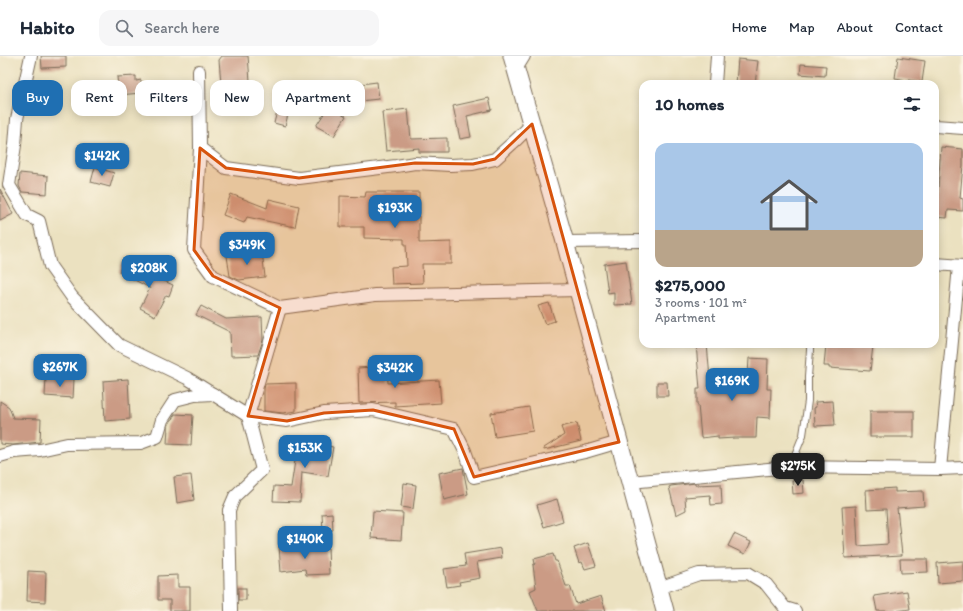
<!DOCTYPE html>
<html lang="en">
<head>
<meta charset="utf-8">
<style>
	body { margin:0; font-family:Itim,sans-serif; background:#f6f6f7; color:#1f2937; height:100vh; display:flex; flex-direction:column; font-size:15px; white-space:nowrap }
	* { box-sizing:border-box; margin:0 }
	p { font-size:13px; color:#747a83 }
	.icon { flex:none; width:22px; height:22px; fill:none; stroke:currentColor; stroke-width:2; stroke-linecap:round; stroke-linejoin:round }
	.map { position:relative; flex:1; overflow:hidden }
	.sheet { position:absolute; left:639px; top:24px; width:300px; height:268px; display:flex; flex-direction:column; background:#fff; border-radius:12px; box-shadow:0 2px 10px #0003 }
	.sheet>* { flex:none }
	.banner { position:absolute; left:12px; top:24px; width:380px; height:36px; display:flex; gap:8px }
	.price { position:absolute; translate:-50% -34px; padding:0 9px; border-radius:8px; background:#1f6fb2; color:#fff; font-size:13px; line-height:26px; filter:drop-shadow(0 1px 2px #0008) }
	.price::after { content:''; position:absolute; left:50%; top:24px; width:12px; height:9px; margin-left:-6px; background:inherit; clip-path:polygon(0 0,100% 0,50% 100%) }
	.price.on { background:#222; color:#fff }
	ul { padding:0; list-style:none }
	li { display:grid; align-content:center; gap:8px; height:212px; padding:0 16px }
	li+li { border-top:1px solid #e0e1e3 }
	li span { display:grid; place-items:center; height:124px; border-radius:12px; color:#555 }
	li>.icon { margin-inline-start:auto }
	span .icon { width:72px; height:72px; fill:#fffc; stroke-width:1 }
	li b { font-size:17px }
	h2 { display:flex; justify-content:space-between; align-items:center; height:48px; padding:0 16px; font-size:17px }
	.chip { padding:0 14px; border-radius:12px; background:#fff; box-shadow:0 2px 10px #0003; font-size:14px; line-height:36px }
	.chip.on { background:#1f6fb2; color:#fff }
	header { display:flex; align-items:center; gap:24px; box-sizing:border-box; height:56px; padding:0 20px; background:#fff; border-bottom:1px solid #e0e1e3 }
	header strong { font-size:19px }
	nav { display:flex; gap:22px; margin-inline-start:auto; font-size:14px }
	.search { width:280px; height:36px; background:#f6f6f7; display:flex; align-items:center; gap:10px; box-sizing:border-box; padding:0 14px; border-radius:12px; color:#747a83; font-size:15px }
	.map>svg:first-child { display:block }
	.building { fill:#cb9b85 }
	.lines { fill:none; stroke-linecap:round; stroke-linejoin:round }
	.service-casing { stroke:#796a57; stroke-width:8 }
	.minor-casing { stroke:#796a57; stroke-width:14 }
	.secondary-casing { stroke:#796a57; stroke-width:19 }
	.service { stroke:#fff; stroke-width:6 }
	.minor { stroke:#fff; stroke-width:12 }
	.secondary { stroke:#fff; stroke-width:17 }
	.marked { fill:#d7540e; fill-opacity:0.2; stroke:#d7540e; stroke-width:3; stroke-linejoin:round }
</style>
</head>
<body>
<header>
<strong>Habito</strong>
<div class="search"><svg class="icon" aria-label="search" viewBox="0 0 24 24"><circle cx="10" cy="10" r="6"/><path d="M15 15l6 6"/></svg>Search here</div>
<nav><a>Home</a><a>Map</a><a>About</a><a>Contact</a></nav>
</header>
<div class="map">
<svg width="963" height="555" viewBox="0 0 963 555">
	<rect width="100%" height="100%" fill="#fcf5e5"/>
	<filter id="ink" filterUnits="userSpaceOnUse"><feTurbulence type="fractalNoise" baseFrequency=".025" numOctaves="2"/><feDisplacementMap in="SourceGraphic" scale="8" xChannelSelector="R" yChannelSelector="G"/><feConvolveMatrix kernelMatrix="1 2 1 2 8 2 1 2 1" color-interpolation-filters="sRGB"/></filter>
	<filter id="wash" filterUnits="userSpaceOnUse"><feTurbulence type="fractalNoise" baseFrequency=".012" numOctaves="4" result="noise"/><feDisplacementMap in="SourceGraphic" scale="16" xChannelSelector="R" yChannelSelector="G"/><feGaussianBlur stdDeviation="0.9" result="paint"/><feColorMatrix in="noise" values="0 0 0 0 0 0 0 0 0 0 0 0 0 0 0 0 0 1.4 0 .05"/><feComposite in="paint" operator="in"/></filter>
	<g filter="url(#wash)">
		<rect width="100%" height="100%" fill="#ebe1c0"/>
		<g id="blocks">
			<!-- building -->
			<g class="building">
				<path d="M41 0H66V11L42 12Z"/>
				<path d="M222 0H248L250 25 221 27 219 4Z"/>
				<path d="M898 1 925 5 922 26 895 22Z"/>
				<path d="M738 3 758 5 755 28H736Z"/>
				<path d="M801 8 826 10 825 20 800 18Z"/>
				<path d="M136 20V25L141 24V37L119 39 117 21Z"/>
				<path d="M377 26 379 43 329 48 331 46H320V36L354 34 353 29Z"/>
				<path d="M489 42 492 54 467 60 471 81 460 83 453 50Z"/>
				<path d="M280 44 291 47 285 70 274 67Z"/>
				<path d="M329 50 346 60 334 80 316 70Z"/>
				<path d="M408 53 411 83 447 82V96H419V92L386 95 382 56Z"/>
				<path d="M941 91 963 93V109L960 142 963 143V155L948 154 947 162 936 161Z"/>
				<path d="M95 111 114 117 110 131 91 126Z"/>
				<path d="M20 117 48 120 47 138 22 136 19 130Z"/>
				<path d="M0 133 13 158 0 165Z"/>
				<path d="M366 136H419V187L451 186V208H422L423 227 392 228 391 211 407 210 406 188H404V183L364 182V171H340V140L365 141Z"/>
				<path d="M231 138 267 152 269 143 299 150 295 171 247 161 244 167 223 159Z"/>
				<path d="M262 195 265 221 239 224 230 220 227 200Z"/>
				<path d="M626 205 632 248 614 249V236L608 237 604 208Z"/>
				<path d="M123 207 156 223 157 222 173 229 169 240 166 239 155 260 140 252 150 232 119 216Z"/>
				<path d="M549 247 555 265 545 268 538 250Z"/>
				<path d="M201 250 226 263 262 261 263 284 258 299 231 300 230 276 196 259Z"/>
				<path d="M696 288H707L711 334 747 337 749 302 768 303 767 333H771L770 362 757 361 756 382H735L718 383V380L701 382 698 349H697V333H700Z"/>
				<path d="M826 288H848L873 290 870 315 829 312V310H824Z"/>
				<path d="M387 310 388 327 439 324 441 347 395 350V346L359 347 358 312Z"/>
				<path d="M46 322 74 323 73 342 45 340Z"/>
				<path d="M128 323 130 363 105 365 103 325Z"/>
				<path d="M657 326H667L668 340H657Z"/>
				<path d="M296 327V355L283 357 264 355V333L265 328Z"/>
				<path d="M0 345 9 351 13 362 41 363 40 386 13 389 0 388Z"/>
				<path d="M833 345 835 369 815 370 814 352 816 351 815 346Z"/>
				<path d="M529 351 533 375 495 381 491 357Z"/>
				<rect x="870" y="355" width="44" height="26"/>
				<path d="M175 358 193 359 191 389 167 388 168 370Z"/>
				<path d="M577 367 581 385 544 394V392L564 379 561 371Z"/>
				<path d="M298 385 333 391 328 420 302 416 300 446 273 445 274 430 291 431Z"/>
				<path d="M463 412 468 438 444 444 439 417Z"/>
				<path d="M191 419 194 444 177 447 174 421Z"/>
				<path d="M803 424 804 437 793 438 792 425Z"/>
				<path d="M404 427 416 429 413 453 401 451Z"/>
				<path d="M695 427V429L721 428 722 448 711 449 710 439 685 441 686 454 676 459 669 431 671 430Z"/>
				<path d="M895 432V436L923 435 924 450 897 452 902 499 845 502 842 451 856 450 858 490 888 488 886 453 867 454 866 434Z"/>
				<path d="M557 443 563 465 544 471 537 449Z"/>
				<path d="M373 455 403 457 401 484 371 482Z"/>
				<path d="M332 457 333 474 323 475 322 458Z"/>
				<path d="M734 478 751 486 745 498 728 490Z"/>
				<path d="M588 487 596 510 585 513 582 506 579 507 574 492Z"/>
				<path d="M294 488 295 493 328 491 329 518 306 519 305 513 281 516 279 490Z"/>
				<path d="M501 492 502 502 477 506 480 522 459 526 460 529 447 531 444 513 466 510 464 498Z"/>
				<path d="M553 498 555 505H557L566 530H570L576 548 601 540 606 555H538L530 535 536 532 533 509 535 508 534 503Z"/>
				<path d="M900 503H927L928 516 901 517Z"/>
				<path d="M963 505V525L938 527 937 507Z"/>
				<path d="M28 515 46 516 45 546 27 545Z"/>
				<path d="M178 519V531H190V555H170V544H158V520Z"/>
				<rect x="238" y="532" width="8" height="12"/>
				<path d="M907 535 910 553 896 555H877L874 540Z"/>
			</g>
		</g>
	</g>
	<g filter="url(#ink)">
		<use href="#blocks" fill-opacity="0" stroke="#796a57" stroke-width="1"/>
		<g class="lines">
			<defs>
				<path id="service" d="M790 411 803 379 808 345V321L810 294V288"/>
				<g id="minor">
					<path d="M31 0 17 63 15 89 9 129 27 159 39 165 50 210 72 241 119 289 187 322 248 360 287 365 324 357 373 354 454 373 465 395 474 421 585 396 619 386"/>
					<path d="M516 13 524 0"/>
					<path d="M199 15 200 92 194 194 213 220 280 252 375 239 578 234"/>
					<path d="M715 28 717 0"/>
					<path d="M935 70 963 72"/>
					<path d="M200 92 226 112 299 122 396 110 415 107 450 109 473 108 495 103 517 83 532 68"/>
					<path d="M565 186 643 185"/>
					<path d="M935 208 963 210"/>
					<path d="M0 400 14 396 40 394 67 388 141 387 157 381 162 364 175 344 195 339 213 338"/>
					<path d="M940 413 959 210"/>
					<path d="M630 426 790 411 940 413 963 412"/>
					<path d="M659 532 699 518 748 517 766 528 785 552 795 555"/>
					<path d="M231 555 229 454 235 440 262 414 248 360 280 252"/>
				</g>
				<path id="secondary" d="M512 0 565 186 665 555"/>
			</defs>
			<!-- service casing -->
			<use href="#service" class="service-casing"/>
			<!-- minor casing -->
			<use href="#minor" class="minor-casing"/>
			<!-- secondary casing -->
			<use href="#secondary" class="secondary-casing"/>
			<!-- service -->
			<use href="#service" class="service"/>
			<!-- minor -->
			<use href="#minor" class="minor"/>
			<!-- secondary -->
			<use href="#secondary" class="secondary"/>
		</g>
	</g>
	<!-- marked area -->
	<path class="marked" d="M532 68 619 386 474 421 454 373 373 354 324 357 287 365 248 360 280 252 213 220 194 194 200 92 226 112 299 122 415 107 473 108 495 103Z"/>
</svg>
<b class="price" style="left:102px;top:121px">$142K</b>
<b class="price" style="left:395px;top:173px">$193K</b>
<b class="price" style="left:247px;top:210px">$349K</b>
<b class="price" style="left:149px;top:233px">$208K</b>
<b class="price" style="left:60px;top:332px">$267K</b>
<b class="price" style="left:395px;top:333px">$342K</b>
<b class="price" style="left:732px;top:346px">$169K</b>
<b class="price" style="left:305px;top:413px">$153K</b>
<b class="price on" style="left:798px;top:431px">$275K</b>
<b class="price" style="left:305px;top:504px">$140K</b>
<div class="banner">
<a class="chip on">Buy</a>
<a class="chip">Rent</a>
<a class="chip">Filters</a>
<a class="chip">New</a>
<a class="chip">Apartment</a>
</div>
<section class="sheet">
<h2>10 homes<svg class="icon" aria-label="filters" viewBox="0 0 24 24"><path d="M4 7h16M4 17h16"/><circle cx="9" cy="7" r="2"/><circle cx="15" cy="17" r="2"/></svg></h2>
<ul>
<li><span style="background:linear-gradient(#a9c7e8 70%,#b9a48a 0)"><svg class="icon" aria-label="home" viewBox="0 0 24 24"><path d="M3 11l9-7 9 7M6 9v11h12V9"/></svg></span><div><b>$275,000</b><p>3 rooms · 101 m²</p><p>Apartment</p></div></li>
</ul>
</section>
</div>
</body>
</html>
